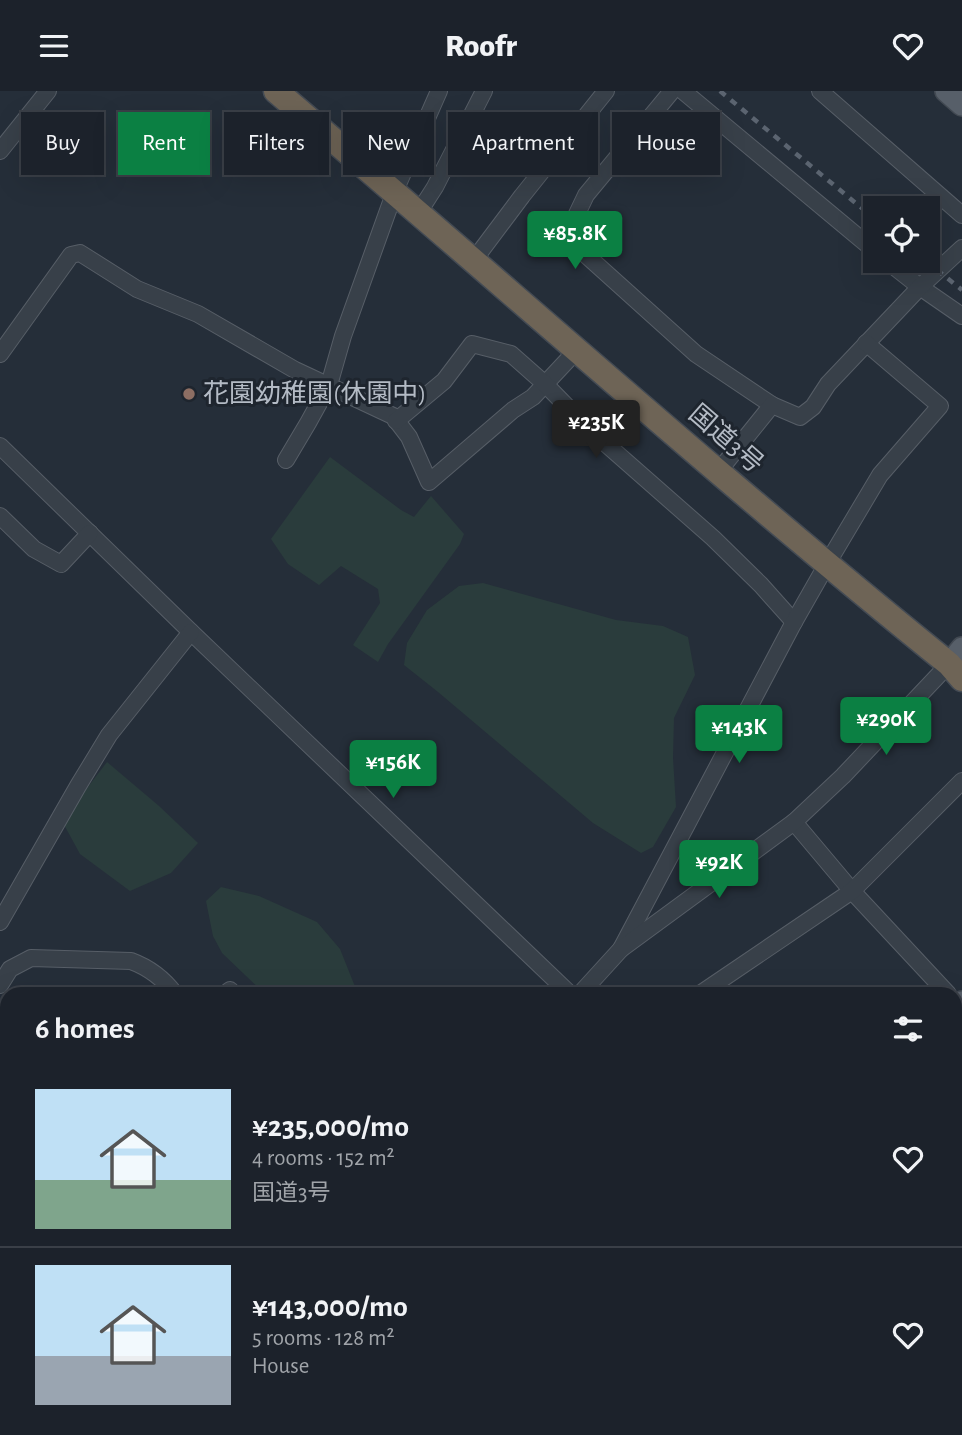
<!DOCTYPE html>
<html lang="en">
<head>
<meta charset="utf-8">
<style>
	body { margin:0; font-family:"Alegreya Sans","Noto Sans JP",sans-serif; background:#292f37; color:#f1f3f6; height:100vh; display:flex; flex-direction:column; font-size:26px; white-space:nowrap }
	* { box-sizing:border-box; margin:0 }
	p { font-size:23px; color:#a0a4a9 }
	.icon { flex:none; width:38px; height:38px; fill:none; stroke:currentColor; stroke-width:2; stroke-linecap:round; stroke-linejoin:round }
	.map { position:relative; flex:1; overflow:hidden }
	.sheet { position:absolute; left:0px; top:896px; width:962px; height:448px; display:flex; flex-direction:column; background:#1c222b; border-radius:21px 21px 0 0; box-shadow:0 7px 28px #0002,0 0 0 2px #3a3f47 }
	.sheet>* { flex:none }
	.top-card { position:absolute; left:21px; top:21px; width:920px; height:63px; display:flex; gap:14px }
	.fabs { position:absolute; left:863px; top:105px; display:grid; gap:14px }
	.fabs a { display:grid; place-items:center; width:77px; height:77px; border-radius:0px; background:#1c222b; box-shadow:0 7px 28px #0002,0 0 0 2px #3a3f47; font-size:35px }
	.price { position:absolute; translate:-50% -60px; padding:0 16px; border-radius:7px; background:#0b8043; color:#fff; font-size:23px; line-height:46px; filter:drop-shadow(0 2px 4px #0008) }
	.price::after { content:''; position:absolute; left:50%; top:42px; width:21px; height:16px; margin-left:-10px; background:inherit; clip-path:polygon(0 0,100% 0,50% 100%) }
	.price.selected { background:#222; color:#fff }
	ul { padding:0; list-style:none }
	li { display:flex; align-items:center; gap:21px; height:175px; padding:0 35px }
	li+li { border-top:2px solid #3a3f47 }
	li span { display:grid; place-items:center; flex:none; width:196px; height:140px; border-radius:0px; color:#555 }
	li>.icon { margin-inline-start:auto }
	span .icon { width:84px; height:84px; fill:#fffc; stroke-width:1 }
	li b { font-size:30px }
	h2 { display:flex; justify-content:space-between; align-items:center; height:84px; padding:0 35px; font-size:30px }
	.tag { padding:0 24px; border-radius:0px; background:#1c222b; box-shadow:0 7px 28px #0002,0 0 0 2px #3a3f47; font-size:24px; line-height:63px }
	.tag.selected { background:#0b8043; color:#fff }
	header { display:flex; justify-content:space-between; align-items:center; height:91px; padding:0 35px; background:#1c222b; font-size:32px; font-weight:800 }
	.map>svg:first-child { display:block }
	.green { fill:#2a3c3c }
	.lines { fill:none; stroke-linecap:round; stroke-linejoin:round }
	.minor-casing { stroke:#575e67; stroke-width:18 }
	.major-casing { stroke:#424952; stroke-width:24 }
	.highway-casing { stroke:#444b54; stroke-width:27 }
	.minor { stroke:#384049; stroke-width:16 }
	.major { stroke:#575f69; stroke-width:21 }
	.highway { stroke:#6e6456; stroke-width:24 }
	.rail { stroke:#5b6470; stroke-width:4.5; stroke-dasharray:7 7; stroke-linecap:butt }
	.education-dot { fill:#8d6e63; stroke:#1e252e; stroke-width:2.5 }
	.labels { text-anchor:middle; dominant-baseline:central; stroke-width:6; stroke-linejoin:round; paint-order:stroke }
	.poi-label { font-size:26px; fill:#b4bbc5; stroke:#1e252e; text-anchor:start }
	.street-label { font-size:26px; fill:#b4bbc5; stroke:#1e252e }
</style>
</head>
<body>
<header><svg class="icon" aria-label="menu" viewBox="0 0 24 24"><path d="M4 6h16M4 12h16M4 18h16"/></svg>Roofr<svg class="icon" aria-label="heart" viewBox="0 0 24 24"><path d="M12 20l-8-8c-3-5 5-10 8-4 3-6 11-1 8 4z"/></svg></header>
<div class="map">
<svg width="962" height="1344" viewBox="0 0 962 1344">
	<rect width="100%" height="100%" fill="#252e39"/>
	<!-- green -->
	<g class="green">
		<path d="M330 366 401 419 414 426 431 405 464 443 460 453 388 553 378 571 353 554 380 512 378 498 341 475 319 494 288 473 271 448Z"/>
		<path d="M483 492 616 529 663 535 688 546 695 584 674 627 673 667 676 716 653 756 641 762 593 732 438 601 404 574 407 552 427 519 459 495Z"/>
		<path d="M107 671 159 715 198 752 171 782 130 800 80 763 62 730Z"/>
		<path d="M221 796 259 805 317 831 340 858 358 903H265L222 862 213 845 206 810Z"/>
	</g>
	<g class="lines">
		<defs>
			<g id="minor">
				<path d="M672 0 586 104 566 146 696 263 772 314"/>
				<path d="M683 0 875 160"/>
				<path d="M820 0 962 124"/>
				<path d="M0 60 48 0"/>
				<path d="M419 121 435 96 484 0"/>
				<path d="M474 169 522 105 606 0"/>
				<path d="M887 170 920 196 962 225"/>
				<path d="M0 263 71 164 80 162 137 198 198 223 295 279 393 325 409 346 429 391 513 319 533 306 577 259"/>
				<path d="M396 330 444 290 472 253 511 263 545 293 589 338 713 447 761 494 794 531"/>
				<path d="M0 355 191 541 570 903"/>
				<path d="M286 369 308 332 329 294 343 245 395 100 439 0"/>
				<path d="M718 381 772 314 800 326 813 316 828 293 920 196 962 157"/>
				<path d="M0 425 34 458 61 473 90 442"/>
				<path d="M794 731 852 800 948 903"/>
				<path d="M0 831 78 695 109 644 191 541"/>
				<path d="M621 858 794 531 827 473 880 384 940 315 866 252"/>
				<path d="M0 894 10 878 31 867 131 870C150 877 163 887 175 903"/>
				<path d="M225 903 230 899 234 903"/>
				<path d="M580 903 621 858 794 731 843 685 949 573"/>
				<path d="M700 903 852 800 962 690"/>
				<path d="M0 937 7 945"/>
				<path d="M0 1073 7 1067"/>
				<path d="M0 1209 7 1215"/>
				<path d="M956 1224 962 1218"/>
				<path d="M0 1253 7 1246"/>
				<path d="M956 1299 962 1306"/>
				<path d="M258 1337 264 1344"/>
				<path d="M636 1337 641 1344"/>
				<path d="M894 1337 898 1344"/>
				<path d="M134 1344 141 1337"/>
				<path d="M332 1344 341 1337"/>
				<path d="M691 1344 700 1337"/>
			</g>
			<g id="major">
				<path d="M946 0 962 14"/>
				<path d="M949 573 962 557"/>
				<path d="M956 917 962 911"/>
				<path d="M956 948 962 942"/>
				<path d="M437 1344 445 1337"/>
				<path d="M476 1344 485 1337"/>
			</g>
			<path id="highway" d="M276 0C501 191 720 388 949 573L962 588"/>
		</defs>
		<!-- minor casing -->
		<use href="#minor" class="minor-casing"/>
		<!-- major casing -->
		<use href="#major" class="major-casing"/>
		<!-- highway casing -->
		<use href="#highway" class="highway-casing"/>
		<!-- minor -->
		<use href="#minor" class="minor"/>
		<!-- major -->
		<use href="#major" class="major"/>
		<!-- highway -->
		<use href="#highway" class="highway"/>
		<!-- rail -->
		<g class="rail">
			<path d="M720 0 875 128"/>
			<path d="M926 170 962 199"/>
		</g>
	</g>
	<!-- markers -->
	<circle class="education-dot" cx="189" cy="303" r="7"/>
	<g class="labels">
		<!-- poi labels -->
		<g class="poi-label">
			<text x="203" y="303">花園幼稚園(休園中)</text>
		</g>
		<!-- street labels -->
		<g class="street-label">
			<text transform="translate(726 348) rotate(41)">国道3号</text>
		</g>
	</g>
</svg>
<div class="fabs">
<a><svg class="icon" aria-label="locate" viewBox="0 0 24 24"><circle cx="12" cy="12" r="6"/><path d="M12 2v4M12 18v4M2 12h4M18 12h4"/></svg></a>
</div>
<b class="price" style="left:575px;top:180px">¥85.8K</b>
<b class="price selected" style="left:596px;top:369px">¥235K</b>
<b class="price" style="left:886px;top:666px">¥290K</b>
<b class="price" style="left:739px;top:674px">¥143K</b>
<b class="price" style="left:393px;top:709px">¥156K</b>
<b class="price" style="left:719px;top:809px">¥92K</b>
<div class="top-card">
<a class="tag">Buy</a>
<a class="tag selected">Rent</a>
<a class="tag">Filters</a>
<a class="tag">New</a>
<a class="tag">Apartment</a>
<a class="tag">House</a>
</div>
<section class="sheet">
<h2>6 homes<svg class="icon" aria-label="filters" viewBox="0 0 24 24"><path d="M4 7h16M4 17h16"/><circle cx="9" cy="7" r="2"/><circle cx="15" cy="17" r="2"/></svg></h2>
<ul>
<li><span style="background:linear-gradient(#bfe0f5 65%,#7fa58c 0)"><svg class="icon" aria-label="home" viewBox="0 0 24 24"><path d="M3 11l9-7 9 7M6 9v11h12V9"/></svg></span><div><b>¥235,000/mo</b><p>4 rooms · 152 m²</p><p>国道3号</p></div><svg class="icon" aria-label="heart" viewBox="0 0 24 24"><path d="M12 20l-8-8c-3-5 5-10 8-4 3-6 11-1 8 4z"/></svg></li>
<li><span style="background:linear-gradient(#bfe0f5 65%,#9aa5b1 0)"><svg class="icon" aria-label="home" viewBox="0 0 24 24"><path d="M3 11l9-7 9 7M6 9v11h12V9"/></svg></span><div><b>¥143,000/mo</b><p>5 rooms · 128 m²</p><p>House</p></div><svg class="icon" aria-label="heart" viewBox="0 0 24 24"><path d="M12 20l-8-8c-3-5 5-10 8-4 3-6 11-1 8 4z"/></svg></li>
</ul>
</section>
</div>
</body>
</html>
